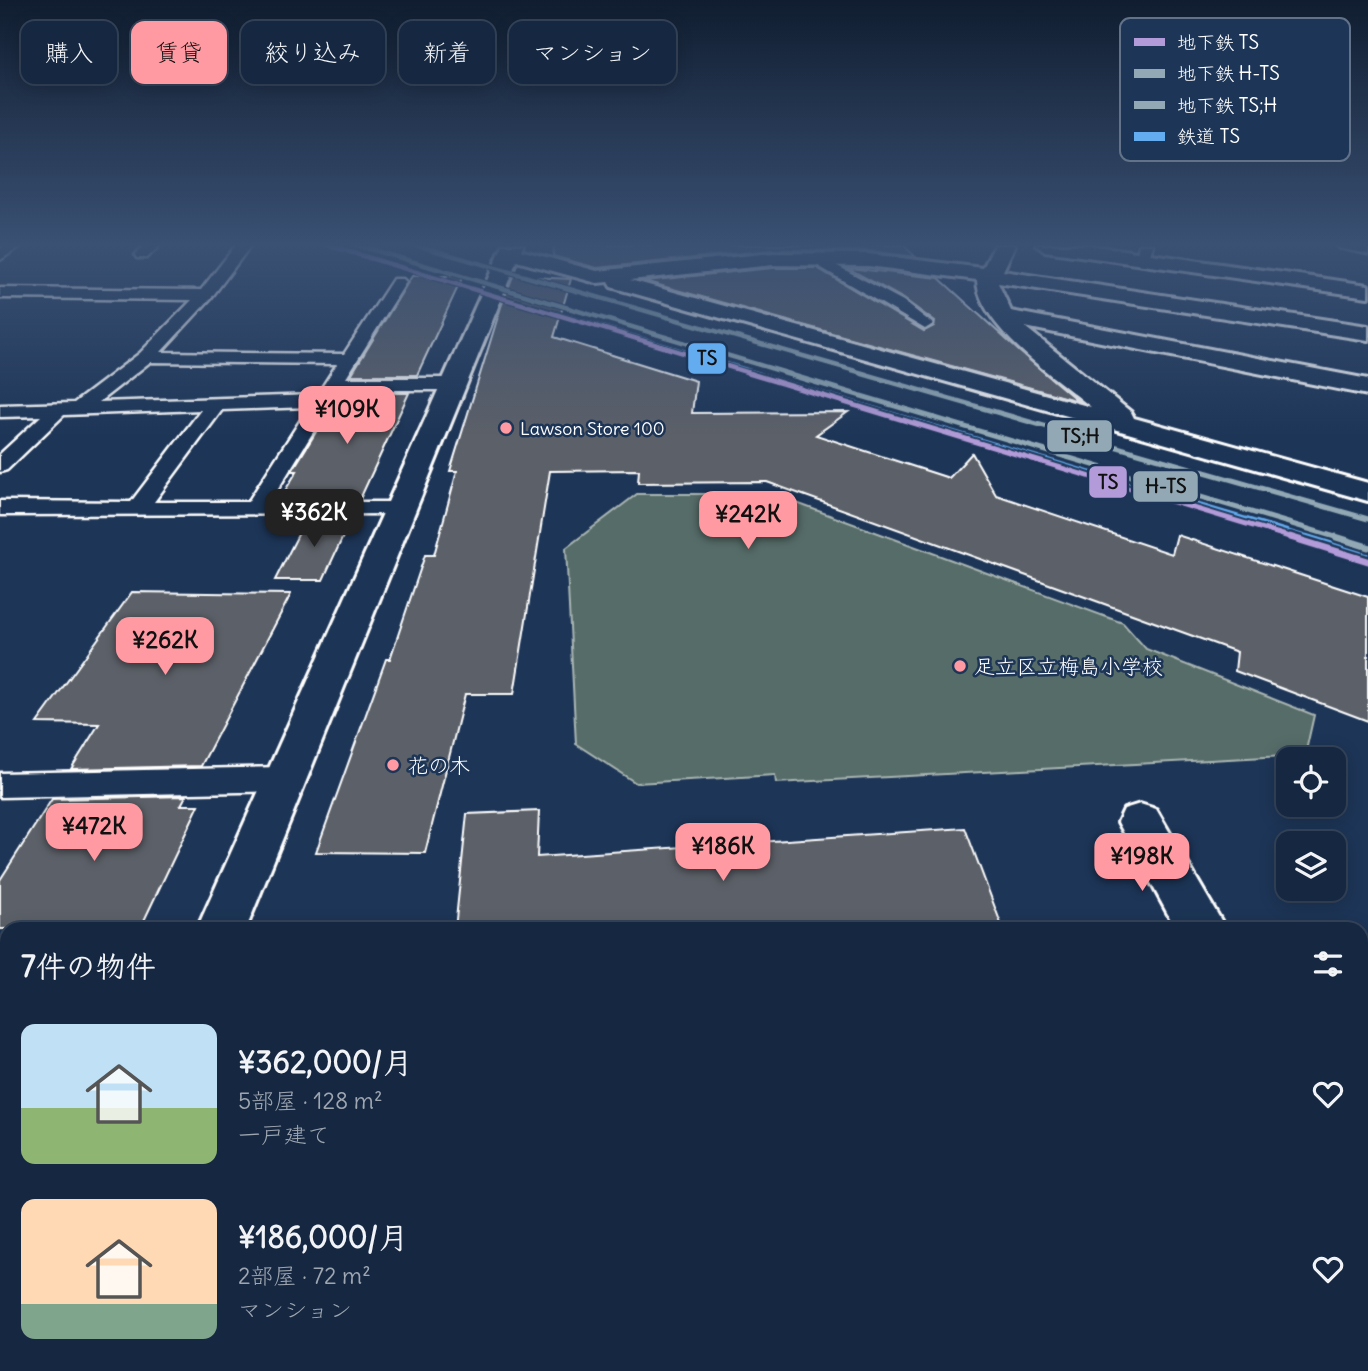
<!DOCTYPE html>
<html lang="ja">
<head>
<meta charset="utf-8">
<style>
	body { margin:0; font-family:Delius,"Klee One",sans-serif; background:#23344c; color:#f1f3f6; height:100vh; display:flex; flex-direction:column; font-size:26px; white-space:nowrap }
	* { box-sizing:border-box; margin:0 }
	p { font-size:23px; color:#9ea6b1 }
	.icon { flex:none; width:38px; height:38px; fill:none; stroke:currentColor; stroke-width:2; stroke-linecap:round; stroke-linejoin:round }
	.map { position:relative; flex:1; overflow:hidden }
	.sheet { position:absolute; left:0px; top:922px; width:1368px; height:450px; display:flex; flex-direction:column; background:#162841; border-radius:21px 21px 0 0; box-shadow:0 4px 18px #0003,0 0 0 2px #35445a }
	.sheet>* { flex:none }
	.hud { position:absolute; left:21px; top:21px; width:700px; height:63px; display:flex; gap:14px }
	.buttons { position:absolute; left:1276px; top:747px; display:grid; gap:14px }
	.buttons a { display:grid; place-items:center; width:70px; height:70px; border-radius:14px; background:#162841; box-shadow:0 4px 18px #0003,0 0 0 2px #35445a; font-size:35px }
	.price { position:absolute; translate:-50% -60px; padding:0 16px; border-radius:14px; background:#ff9aa2; color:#111; font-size:23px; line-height:46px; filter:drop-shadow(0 2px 4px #0008) }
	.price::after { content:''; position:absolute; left:50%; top:42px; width:21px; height:16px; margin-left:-10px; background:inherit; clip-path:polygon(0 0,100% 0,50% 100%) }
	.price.on { background:#222; color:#fff }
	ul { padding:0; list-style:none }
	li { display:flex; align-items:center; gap:21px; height:175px; padding:0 21px }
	li span { display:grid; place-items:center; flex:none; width:196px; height:140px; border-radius:14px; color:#555 }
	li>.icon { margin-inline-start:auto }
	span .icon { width:84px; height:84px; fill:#fffc; stroke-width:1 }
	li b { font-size:30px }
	h2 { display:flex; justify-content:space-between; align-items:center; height:84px; padding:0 21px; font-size:30px }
	.pill { padding:0 24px; border-radius:14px; background:#162841; box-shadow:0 4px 18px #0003,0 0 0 2px #35445a; font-size:24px; line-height:63px }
	.pill.on { background:#ff9aa2; color:#111 }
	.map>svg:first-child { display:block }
	.green { fill:#566c67; stroke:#aab6b3; stroke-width:2 }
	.building { fill:#5c6167; stroke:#fff; stroke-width:2 }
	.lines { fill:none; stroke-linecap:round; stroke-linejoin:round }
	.service-casing { stroke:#fff; stroke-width:5 }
	.minor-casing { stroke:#fff; stroke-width:6 }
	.tertiary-casing { stroke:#fff; stroke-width:6 }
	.service { fill:#1d3557; fill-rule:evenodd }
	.minor { fill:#1d3557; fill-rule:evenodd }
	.tertiary { fill:#1d3557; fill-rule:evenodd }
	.rail-1-far2-casing { stroke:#1d3557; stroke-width:7 }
	.rail-1-far1-casing { stroke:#1d3557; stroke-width:9 }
	.rail-1-casing { stroke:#1d3557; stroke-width:12 }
	.rail-1-far2 { stroke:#64acf0; stroke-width:4.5 }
	.rail-1-far1 { stroke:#64acf0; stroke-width:5 }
	.rail-1 { stroke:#64acf0; stroke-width:7 }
	.metro-1-far2-casing { stroke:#1d3557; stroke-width:7 }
	.metro-1-far1-casing { stroke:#1d3557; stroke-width:9 }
	.metro-1-casing { stroke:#1d3557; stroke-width:12 }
	.metro-2-far2-casing { stroke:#1d3557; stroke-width:7 }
	.metro-2-far1-casing { stroke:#1d3557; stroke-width:9 }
	.metro-2-casing { stroke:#1d3557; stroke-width:12 }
	.metro-3-far1-casing { stroke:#1d3557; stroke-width:7 }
	.metro-3-casing { stroke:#1d3557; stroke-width:9 }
	.metro-1-far2 { stroke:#b29bd8; stroke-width:4.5 }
	.metro-1-far1 { stroke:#b29bd8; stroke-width:5 }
	.metro-1 { stroke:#b29bd8; stroke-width:7 }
	.metro-2-far2 { stroke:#92a9b5; stroke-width:4.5 }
	.metro-2-far1 { stroke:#92a9b5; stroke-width:5 }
	.metro-2 { stroke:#92a9b5; stroke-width:7 }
	.metro-3-far1 { stroke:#92a9b5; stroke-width:4.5 }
	.metro-3 { stroke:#92a9b5; stroke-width:5 }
	.poi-dot { fill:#ff9aa2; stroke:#1d3557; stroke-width:2.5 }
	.labels { text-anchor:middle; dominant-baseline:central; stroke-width:5; stroke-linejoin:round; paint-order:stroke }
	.far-poi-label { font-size:18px; fill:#fff; stroke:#1d3557; text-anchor:start }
	.poi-label { font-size:21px; fill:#fff; stroke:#1d3557; text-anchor:start }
	.key { fill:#1d3557; stroke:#617289; stroke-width:2 }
	.key-label { font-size:19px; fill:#fff }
	.line-badge { stroke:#1d3557; stroke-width:2.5 }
	.pale-badge-label { font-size:19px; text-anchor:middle; font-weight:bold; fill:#111 }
</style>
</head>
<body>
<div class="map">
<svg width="1368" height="1371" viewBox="0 0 1368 1371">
	<rect width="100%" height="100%" fill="#1d3557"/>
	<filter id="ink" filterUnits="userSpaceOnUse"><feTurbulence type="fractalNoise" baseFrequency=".0143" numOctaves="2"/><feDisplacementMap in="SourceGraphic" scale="14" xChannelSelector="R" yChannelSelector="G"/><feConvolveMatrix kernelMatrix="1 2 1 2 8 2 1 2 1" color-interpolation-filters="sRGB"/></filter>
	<g filter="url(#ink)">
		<!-- green -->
		<path class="green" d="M637 494H772L1123 623 1146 649 1314 715 1305 755 776 783 775 775 636 783 576 744 566 548Z"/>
		<!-- building -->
		<g class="building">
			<path d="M554 245H903L916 257 869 251 773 250 597 268 553 256Z"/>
			<path d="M773 268H817L924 331 934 326 935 322 904 299 848 268 939 278 1020 352 1078 401 644 281Z"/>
			<path d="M412 276H463L417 375H351Z"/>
			<path d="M513 276 571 279 554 337 696 381 692 413 848 412 816 435 949 478 972 453 996 495 1172 554 1177 535 1368 597V721L1235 671 1237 652 767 482 638 483 639 470 550 471 514 694H465L425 853 316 852 386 659H390L425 555H434L457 471H450L501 307Z"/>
			<path d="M340 393H409L360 499H317L319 494H283L297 471H292Z"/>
			<path d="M307 517H352L323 580H275Z"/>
			<path d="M132 592 291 594 201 766 71 769 99 724 37 723Z"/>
			<path d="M186 796 181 805H199L140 929H0V880L52 799Z"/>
			<path d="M539 811 537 857 965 828 1003 929H455L467 814Z"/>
		</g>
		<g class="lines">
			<defs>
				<g id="service">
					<path d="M6 245H23L0 260V249Z"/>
					<path d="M144 245H160L147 258H137L135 255Z"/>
					<path d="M236 245H251L211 298 161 352 344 354 393 279H403L406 282 346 378H454L463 384 454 390H339L270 502H401L409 504 412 509 409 514 0 515V501L131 502 201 410 64 415 7 470 0 472V454L41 416 0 417V405L74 403 140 353 192 300 0 298V288L201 290ZM150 362 337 364 317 395 99 402ZM309 407 248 502H154L222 410Z"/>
					<path d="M1139 245H1153L1148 262H1138L1136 259Z"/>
					<path d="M1337 245 1368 246V254L1339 248Z"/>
					<path d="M815 254 903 301 933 324 925 329 810 261 808 258Z"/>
					<path d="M286 767 297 770 301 779 297 788 286 791 0 797V773Z"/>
				</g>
				<g id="minor">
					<path d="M995 245H1015L1003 271 1368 326V340L998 283 1011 311 1368 379V395L1025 327 1131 412 1134 418 1368 483V501L611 287 608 282 597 283 502 257 499 253 502 249 509 247 597 271 773 253 869 254 983 268ZM773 265 869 266 977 280C979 328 1057 378 1091 407L630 280Z"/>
					<path d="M1140 804 1156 809 1226 929H1176L1118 822 1124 809Z"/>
					<path d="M1362 1175 1368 1177V1247L1362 1244Z"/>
				</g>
				<g id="tertiary">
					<path d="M503 245H523L246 929H197Z"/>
					<path d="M1036 245H1089L1368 285V297L1045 251Z"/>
					<path d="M7 1347V1365H68L65 1371H0Z"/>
				</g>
			</defs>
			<!-- service casing -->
			<use href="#service" class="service-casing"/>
			<!-- minor casing -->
			<use href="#minor" class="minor-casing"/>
			<!-- tertiary casing -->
			<use href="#tertiary" class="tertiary-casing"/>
			<!-- service -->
			<use href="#service" class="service"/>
			<!-- minor -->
			<use href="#minor" class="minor"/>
			<!-- tertiary -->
			<use href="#tertiary" class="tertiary"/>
			<defs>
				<path id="rail-1-far2" d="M353 253 760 374"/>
				<path id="rail-1-far1" d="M754 373 1312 539"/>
				<path id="rail-1" d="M1306 537 1365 555"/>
			</defs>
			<!-- rail-1-far2 casing -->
			<use href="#rail-1-far2" class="rail-1-far2-casing"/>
			<!-- rail-1-far1 casing -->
			<use href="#rail-1-far1" class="rail-1-far1-casing"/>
			<!-- rail-1 casing -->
			<use href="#rail-1" class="rail-1-casing"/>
			<!-- rail-1-far2 -->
			<use href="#rail-1-far2" class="rail-1-far2"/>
			<!-- rail-1-far1 -->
			<use href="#rail-1-far1" class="rail-1-far1"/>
			<!-- rail-1 -->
			<use href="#rail-1" class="rail-1"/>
			<defs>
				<path id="metro-1-far2" d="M327 245 753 374"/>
				<path id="metro-1-far1" d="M748 373 1296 539"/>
				<path id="metro-1" d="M1290 537 1368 561"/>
				<path id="metro-2-far2" d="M357 245 790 374"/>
				<path id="metro-2-far1" d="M784 373 1342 539"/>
				<path id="metro-2" d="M1336 537 1368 547"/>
				<path id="metro-3-far1" d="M416 245 866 374"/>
				<path id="metro-3" d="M860 373 1368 519"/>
			</defs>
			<!-- metro-1-far2 casing -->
			<use href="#metro-1-far2" class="metro-1-far2-casing"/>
			<!-- metro-1-far1 casing -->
			<use href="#metro-1-far1" class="metro-1-far1-casing"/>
			<!-- metro-1 casing -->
			<use href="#metro-1" class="metro-1-casing"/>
			<!-- metro-2-far2 casing -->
			<use href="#metro-2-far2" class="metro-2-far2-casing"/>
			<!-- metro-2-far1 casing -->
			<use href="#metro-2-far1" class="metro-2-far1-casing"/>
			<!-- metro-2 casing -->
			<use href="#metro-2" class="metro-2-casing"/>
			<!-- metro-3-far1 casing -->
			<use href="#metro-3-far1" class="metro-3-far1-casing"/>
			<!-- metro-3 casing -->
			<use href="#metro-3" class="metro-3-casing"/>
			<!-- metro-1-far2 -->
			<use href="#metro-1-far2" class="metro-1-far2"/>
			<!-- metro-1-far1 -->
			<use href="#metro-1-far1" class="metro-1-far1"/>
			<!-- metro-1 -->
			<use href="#metro-1" class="metro-1"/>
			<!-- metro-2-far2 -->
			<use href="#metro-2-far2" class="metro-2-far2"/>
			<!-- metro-2-far1 -->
			<use href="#metro-2-far1" class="metro-2-far1"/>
			<!-- metro-2 -->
			<use href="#metro-2" class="metro-2"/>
			<!-- metro-3-far1 -->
			<use href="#metro-3-far1" class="metro-3-far1"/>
			<!-- metro-3 -->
			<use href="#metro-3" class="metro-3"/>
		</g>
	</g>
	<!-- sky -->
	<linearGradient id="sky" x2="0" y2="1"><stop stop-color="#101d30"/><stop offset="0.56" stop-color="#3a5174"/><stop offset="1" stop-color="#3a5174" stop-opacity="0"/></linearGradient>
	<rect width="1368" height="437" fill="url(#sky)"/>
	<!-- markers -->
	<g class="poi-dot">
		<circle cx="506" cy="428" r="7"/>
		<circle cx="960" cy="666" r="7"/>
		<circle cx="393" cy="765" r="7"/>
	</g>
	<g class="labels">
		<!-- far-poi labels -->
		<g class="far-poi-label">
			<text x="520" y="428">Lawson Store 100</text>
		</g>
		<!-- poi labels -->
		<g class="poi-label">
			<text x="974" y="666">足立区立梅島小学校</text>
			<text x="407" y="765">花の木</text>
		</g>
	</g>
	<!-- legend -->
	<rect x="1120" y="18" width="230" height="143" rx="10" class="key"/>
	<rect x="1134" y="38" width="31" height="8" fill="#b29bd8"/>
	<rect x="1134" y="69" width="31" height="9" fill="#92a9b5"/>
	<rect x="1134" y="101" width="31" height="8" fill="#92a9b5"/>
	<rect x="1134" y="132" width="31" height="9" fill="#64acf0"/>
	<g class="key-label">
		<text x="1177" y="49">地下鉄 TS</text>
		<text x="1177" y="80">地下鉄 H-TS</text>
		<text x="1177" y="112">地下鉄 TS;H</text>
		<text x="1177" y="143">鉄道 TS</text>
	</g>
	<g class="line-badge">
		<rect x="687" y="342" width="40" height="33" rx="7" fill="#64acf0"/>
		<rect x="1046" y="419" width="67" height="34" rx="7" fill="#92a9b5"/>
		<rect x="1088" y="465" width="40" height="34" rx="7" fill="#b29bd8"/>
		<rect x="1132" y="470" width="67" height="33" rx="7" fill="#92a9b5"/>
	</g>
	<g class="pale-badge-label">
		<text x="707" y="365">TS</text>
		<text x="1080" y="443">TS;H</text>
		<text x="1108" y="489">TS</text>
		<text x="1166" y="493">H-TS</text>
	</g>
</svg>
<div class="buttons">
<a><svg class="icon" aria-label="locate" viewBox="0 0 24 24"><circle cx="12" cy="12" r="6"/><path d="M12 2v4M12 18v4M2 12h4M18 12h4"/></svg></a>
<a><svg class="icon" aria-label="layers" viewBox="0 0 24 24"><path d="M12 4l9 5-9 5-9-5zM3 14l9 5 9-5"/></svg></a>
</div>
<b class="price" style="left:347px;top:446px">¥109K</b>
<b class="price on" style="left:314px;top:549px">¥362K</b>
<b class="price" style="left:748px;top:551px">¥242K</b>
<b class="price" style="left:165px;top:677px">¥262K</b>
<b class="price" style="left:94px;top:863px">¥472K</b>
<b class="price" style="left:723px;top:883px">¥186K</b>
<b class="price" style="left:1142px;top:893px">¥198K</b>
<div class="hud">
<a class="pill">購入</a>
<a class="pill on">賃貸</a>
<a class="pill">絞り込み</a>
<a class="pill">新着</a>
<a class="pill">マンション</a>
</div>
<section class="sheet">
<h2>7件の物件<svg class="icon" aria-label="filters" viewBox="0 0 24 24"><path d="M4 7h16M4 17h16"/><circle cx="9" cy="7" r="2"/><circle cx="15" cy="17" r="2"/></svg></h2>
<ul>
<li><span style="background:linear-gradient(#bfe0f5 60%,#8fb573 0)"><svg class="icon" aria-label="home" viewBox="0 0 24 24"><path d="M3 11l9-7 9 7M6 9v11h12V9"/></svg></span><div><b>¥362,000/月</b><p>5部屋 · 128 m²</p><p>一戸建て</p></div><svg class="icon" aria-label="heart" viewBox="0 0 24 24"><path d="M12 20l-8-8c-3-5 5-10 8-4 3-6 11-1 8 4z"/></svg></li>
<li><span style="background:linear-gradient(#ffd9b3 75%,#7fa58c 0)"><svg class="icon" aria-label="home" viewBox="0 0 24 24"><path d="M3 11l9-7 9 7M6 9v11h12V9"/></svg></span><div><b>¥186,000/月</b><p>2部屋 · 72 m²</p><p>マンション</p></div><svg class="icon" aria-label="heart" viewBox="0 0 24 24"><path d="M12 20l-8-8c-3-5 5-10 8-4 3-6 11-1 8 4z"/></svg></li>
</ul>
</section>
</div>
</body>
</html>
